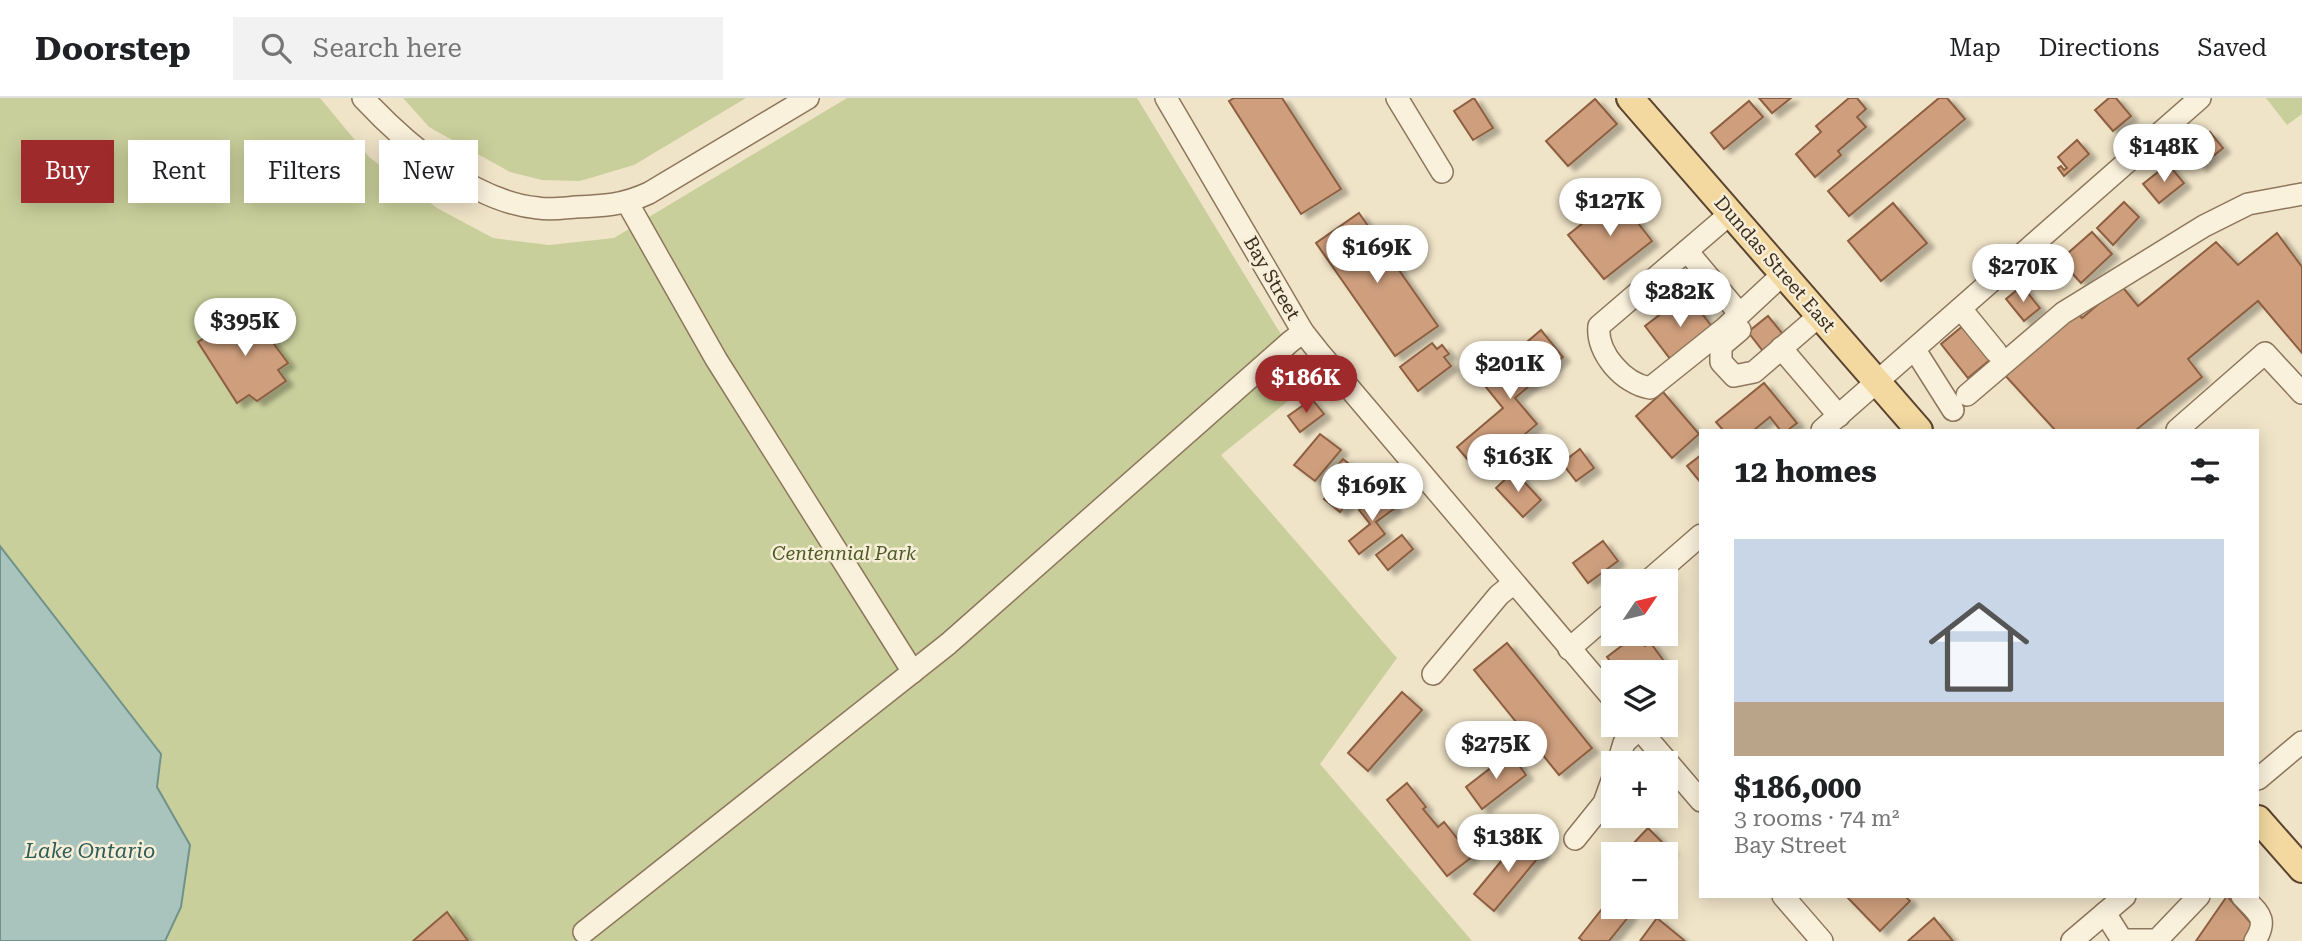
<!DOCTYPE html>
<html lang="en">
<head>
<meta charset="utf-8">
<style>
	body { margin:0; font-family:"Roboto Serif",serif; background:#f2f2f2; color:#202124; height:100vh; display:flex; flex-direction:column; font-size:26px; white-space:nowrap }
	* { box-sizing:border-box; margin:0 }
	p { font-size:23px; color:#757577 }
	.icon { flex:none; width:38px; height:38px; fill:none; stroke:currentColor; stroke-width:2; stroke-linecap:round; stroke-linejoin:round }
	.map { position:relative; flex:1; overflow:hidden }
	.side { position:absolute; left:1699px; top:331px; width:560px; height:469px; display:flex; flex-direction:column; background:#fff; border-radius:0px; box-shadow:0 4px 18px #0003 }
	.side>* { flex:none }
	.banner { position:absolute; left:21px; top:42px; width:665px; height:63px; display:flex; gap:14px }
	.needle { width:46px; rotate:55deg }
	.fabs { position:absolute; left:1601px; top:471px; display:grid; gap:14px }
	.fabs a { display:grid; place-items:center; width:77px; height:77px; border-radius:0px; background:#fff; box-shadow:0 4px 18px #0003; font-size:35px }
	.price { position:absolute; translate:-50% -60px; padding:0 16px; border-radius:24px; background:#fff; color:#222; font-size:23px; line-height:46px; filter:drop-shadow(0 2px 4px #0008) }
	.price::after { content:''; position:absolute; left:50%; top:42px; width:21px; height:16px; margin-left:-10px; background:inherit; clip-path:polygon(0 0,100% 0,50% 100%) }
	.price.active { background:#9e2a2b; color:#fff }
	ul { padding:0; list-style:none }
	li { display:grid; align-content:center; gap:14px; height:371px; padding:0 35px }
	li span { display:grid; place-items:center; height:217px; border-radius:0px; color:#555 }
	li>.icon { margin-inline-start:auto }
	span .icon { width:126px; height:126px; fill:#fffc; stroke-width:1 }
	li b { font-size:30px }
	h2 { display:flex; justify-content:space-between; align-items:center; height:84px; padding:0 35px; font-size:30px }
	.tag { padding:0 24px; border-radius:0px; background:#fff; box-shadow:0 4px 18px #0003; font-size:24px; line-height:63px }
	.tag.active { background:#9e2a2b; color:#fff }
	header { display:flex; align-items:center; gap:42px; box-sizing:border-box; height:98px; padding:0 35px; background:#fff; border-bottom:2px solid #e0e0e0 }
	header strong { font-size:33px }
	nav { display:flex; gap:38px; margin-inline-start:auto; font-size:24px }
	.search { width:490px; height:63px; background:#f2f2f2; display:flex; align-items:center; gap:18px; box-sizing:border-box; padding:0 24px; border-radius:0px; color:#757577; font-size:26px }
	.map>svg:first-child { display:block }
	.green { fill:#c9cf9b }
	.water { fill:#a9c4bc; stroke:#6f938a; stroke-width:2 }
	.building { fill:#cf9f7d; stroke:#8d5f41; stroke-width:2; filter:url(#shadow) }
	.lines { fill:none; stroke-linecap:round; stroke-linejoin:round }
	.minor-casing { stroke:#8d765c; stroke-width:24 }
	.major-casing { stroke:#5b4430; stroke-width:30 }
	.minor { stroke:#faf1dc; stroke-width:21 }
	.major { stroke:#f3d9a0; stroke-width:26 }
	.labels { text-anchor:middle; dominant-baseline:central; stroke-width:5; stroke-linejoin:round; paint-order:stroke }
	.street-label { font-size:19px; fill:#3d2e20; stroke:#f7eed8 }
	.park-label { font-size:19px; font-style:italic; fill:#4d5a26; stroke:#f7eed8 }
	.water-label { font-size:21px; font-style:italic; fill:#2f5d5a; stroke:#f7eed8 }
</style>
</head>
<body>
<header>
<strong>Doorstep</strong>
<div class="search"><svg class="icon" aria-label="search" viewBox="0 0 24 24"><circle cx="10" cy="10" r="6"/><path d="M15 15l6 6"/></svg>Search here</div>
<nav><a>Map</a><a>Directions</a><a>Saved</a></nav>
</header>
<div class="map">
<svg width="2302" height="843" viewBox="0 0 2302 843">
	<defs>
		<filter id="shadow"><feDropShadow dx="7" dy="4.5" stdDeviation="2" flood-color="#0004"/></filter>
	</defs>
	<rect width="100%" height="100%" fill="#f0e4c8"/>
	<!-- green -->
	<g class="green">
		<path d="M0 0H320L369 59 437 110 493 140 549 147 614 140 847 0H1137L1277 230 1313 283 1221 357 1397 560 1320 666 1472 843H165L181 809 190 747 157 689 161 656 0 448Z"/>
		<path d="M403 0H746L634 67 580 83 542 82 510 74 429 29Z"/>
		<path d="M2266 0H2302V16L2287 27Z"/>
	</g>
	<!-- water -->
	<path class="water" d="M0 448 161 656 157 689 190 747 181 809 165 843H0Z"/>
	<!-- building -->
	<g class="building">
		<path d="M1234 0H1282L1341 91 1301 116 1229 3Z"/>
		<path d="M1474 0 1493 30 1473 42 1454 13Z"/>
		<path d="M1759 0H1791L1772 15Z"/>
		<path d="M1849 0H1857L1866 11 1857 19 1866 29 1838 53 1841 57 1815 79 1796 56 1821 34 1816 28Z"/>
		<path d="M1939 0H1947L1965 21 1849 118 1828 93Z"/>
		<path d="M2109 0H2116L2131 18 2113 33 2095 12Z"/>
		<path d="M1595 1 1617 26 1568 68 1546 43Z"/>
		<path d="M1749 3 1763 19 1724 51 1711 35Z"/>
		<path d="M2210 34 2223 50 2200 69 2187 53Z"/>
		<path d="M2077 42 2089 56 2064 78 2058 70 2061 68 2064 72 2067 70 2058 59Z"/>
		<path d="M2168 66 2184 85 2159 105 2143 86Z"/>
		<path d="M1617 98 1652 143 1604 181 1568 137Z"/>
		<path d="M2124 104 2139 119 2113 147 2097 130Z"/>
		<path d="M1893 105 1927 145 1881 183 1848 143Z"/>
		<path d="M1359 115 1438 228 1395 258 1316 145Z"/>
		<path d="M2092 134 2112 156 2081 185 2060 162Z"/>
		<path d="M2277 135 2302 169V255L2258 203 2188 261 2202 279 2136 332H2055L2003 275 2074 211 2082 220 2121 187 2138 208 2216 144 2238 167Z"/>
		<path d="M2022 188 2040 210 2024 223 2006 201Z"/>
		<path d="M1687 196 1716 234 1674 266 1645 228Z"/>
		<path d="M248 211 288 265 278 272 286 283 257 303 249 297 237 305 198 244Z"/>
		<path d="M1768 218 1786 240 1766 257 1748 234Z"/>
		<path d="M1964 227 1991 261 1968 280 1941 246Z"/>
		<path d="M1541 232 1563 259 1515 300 1537 326 1479 375 1457 349 1503 310 1481 283Z"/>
		<path d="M1432 245 1437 251 1442 247 1449 256 1444 259 1451 268 1418 293 1400 269Z"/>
		<path d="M1764 285 1797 325 1788 332H1780L1770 319 1754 332H1723L1716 324Z"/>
		<path d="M1663 294 1699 336 1672 360 1636 318Z"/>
		<path d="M1312 301 1324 316 1300 334 1288 318Z"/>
		<path d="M1320 336 1341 352 1315 383 1294 367Z"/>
		<path d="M1580 351 1594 370 1576 383 1562 365Z"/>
		<path d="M1701 357V385L1687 368Z"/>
		<path d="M1343 361 1367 380 1340 414 1324 401 1341 380 1333 373Z"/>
		<path d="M1514 373 1541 402 1523 419 1496 390Z"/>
		<path d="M1382 395 1395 410 1376 424 1385 436 1359 456 1349 443 1370 426 1359 412Z"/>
		<path d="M1402 437 1413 451 1388 472 1376 457Z"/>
		<path d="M1603 443 1618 463 1588 485 1573 465Z"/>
		<path d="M1636 537 1645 548 1650 544 1666 566 1656 574H1618L1607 559Z"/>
		<path d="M1507 545 1592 650 1559 677 1474 572Z"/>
		<path d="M1402 594 1422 612 1368 673 1348 655Z"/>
		<path d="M1510 655 1526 677 1482 711 1466 689Z"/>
		<path d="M1407 685 1426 709 1423 711 1438 729 1444 724 1472 759 1447 778 1387 702Z"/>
		<path d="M1648 730 1670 752 1666 757 1635 756 1629 750Z"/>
		<path d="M1522 738 1542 755 1494 813 1474 796Z"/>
		<path d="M1846 798H1905L1910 803 1880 833Z"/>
		<path d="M2227 798 2257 832 2250 843H2196Z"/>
		<path d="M1609 802 1614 805V808H1619L1630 817 1609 843H1583L1579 840Z"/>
		<path d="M447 814 468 843H413Z"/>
		<path d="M1657 820 1685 843H1640Z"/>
		<path d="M1934 820 1953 843H1908Z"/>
	</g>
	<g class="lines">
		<defs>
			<g id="minor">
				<path d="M363 0C406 46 473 104 538 110 550 112 564 110 576 109 604 108 623 107 649 95L808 0"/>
				<path d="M1166 0 1303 234 1318 253 1614 602"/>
				<path d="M1397 0 1442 74"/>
				<path d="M627 104 716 261 913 574"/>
				<path d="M1731 115 1599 228C1596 255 1624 286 1650 290L1725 230 1783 176"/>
				<path d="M1687 153 1739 215"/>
				<path d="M1961 211 1996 254"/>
				<path d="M1740 232 1721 248V264L1734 278 1754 274 1819 218"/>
				<path d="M1781 250 1839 318"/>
				<path d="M1915 252 1953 312"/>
				<path d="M1967 297 2063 215 2204 128 2248 106 2302 96"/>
				<path d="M1822 332 2200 0"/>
				<path d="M2177 332 2265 255 2302 295"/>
				<path d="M1648 483 1701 437"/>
				<path d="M1569 551 1614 512"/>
				<path d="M1433 576 1499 497 1514 485"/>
				<path d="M1635 626 1701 703"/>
				<path d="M1618 665 1624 645 1639 631"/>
				<path d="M2258 681 2302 644"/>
				<path d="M1575 741 1604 705 1614 677"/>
				<path d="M1783 798 1822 843"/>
				<path d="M2242 798C2258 815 2269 820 2255 843"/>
				<path d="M2105 815 2122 842H2157L2199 798"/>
				<path d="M584 834 948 546 1290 244 1303 234"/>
				<path d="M2072 843 2125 798"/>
			</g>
			<g id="major">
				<path d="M1630 0 1919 332"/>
				<path d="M2258 721 2302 771"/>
			</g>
		</defs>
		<!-- minor casing -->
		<use href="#minor" class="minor-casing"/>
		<!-- major casing -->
		<use href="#major" class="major-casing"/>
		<!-- minor -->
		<use href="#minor" class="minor"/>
		<!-- major -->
		<use href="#major" class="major"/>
	</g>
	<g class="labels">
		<!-- street labels -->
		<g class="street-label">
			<text transform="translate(1775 166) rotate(49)">Dundas Street East</text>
			<text transform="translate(1272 180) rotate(60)">Bay Street</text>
		</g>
		<!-- park labels -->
		<g class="park-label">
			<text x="844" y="455">Centennial Park</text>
		</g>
		<!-- water labels -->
		<g class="water-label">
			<text x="90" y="753">Lake Ontario</text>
		</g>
	</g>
</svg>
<div class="fabs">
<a><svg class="needle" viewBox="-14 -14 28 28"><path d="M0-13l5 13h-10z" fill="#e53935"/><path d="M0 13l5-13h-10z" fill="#757577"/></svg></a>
<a><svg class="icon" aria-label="layers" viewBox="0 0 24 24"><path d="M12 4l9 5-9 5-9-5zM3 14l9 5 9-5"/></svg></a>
<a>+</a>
<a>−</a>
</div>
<b class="price" style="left:2164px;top:86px">$148K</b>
<b class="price" style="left:1610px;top:140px">$127K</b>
<b class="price" style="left:1377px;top:187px">$169K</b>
<b class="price" style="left:2023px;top:206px">$270K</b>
<b class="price" style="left:1680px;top:231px">$282K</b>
<b class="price" style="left:245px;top:260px">$395K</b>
<b class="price" style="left:1510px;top:303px">$201K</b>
<b class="price active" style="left:1306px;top:317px">$186K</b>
<b class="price" style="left:1518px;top:396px">$163K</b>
<b class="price" style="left:1372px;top:425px">$169K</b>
<b class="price" style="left:1496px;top:683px">$275K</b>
<b class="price" style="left:1508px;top:776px">$138K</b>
<div class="banner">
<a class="tag active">Buy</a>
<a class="tag">Rent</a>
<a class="tag">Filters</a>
<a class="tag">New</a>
</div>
<section class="side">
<h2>12 homes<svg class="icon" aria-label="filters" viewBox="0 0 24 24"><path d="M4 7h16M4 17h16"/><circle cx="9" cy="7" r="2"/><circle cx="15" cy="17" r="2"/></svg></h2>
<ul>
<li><span style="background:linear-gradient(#c9d6e8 75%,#b9a48a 0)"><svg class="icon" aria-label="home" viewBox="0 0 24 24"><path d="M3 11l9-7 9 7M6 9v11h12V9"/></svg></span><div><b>$186,000</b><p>3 rooms · 74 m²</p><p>Bay Street</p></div></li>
</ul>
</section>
</div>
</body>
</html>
